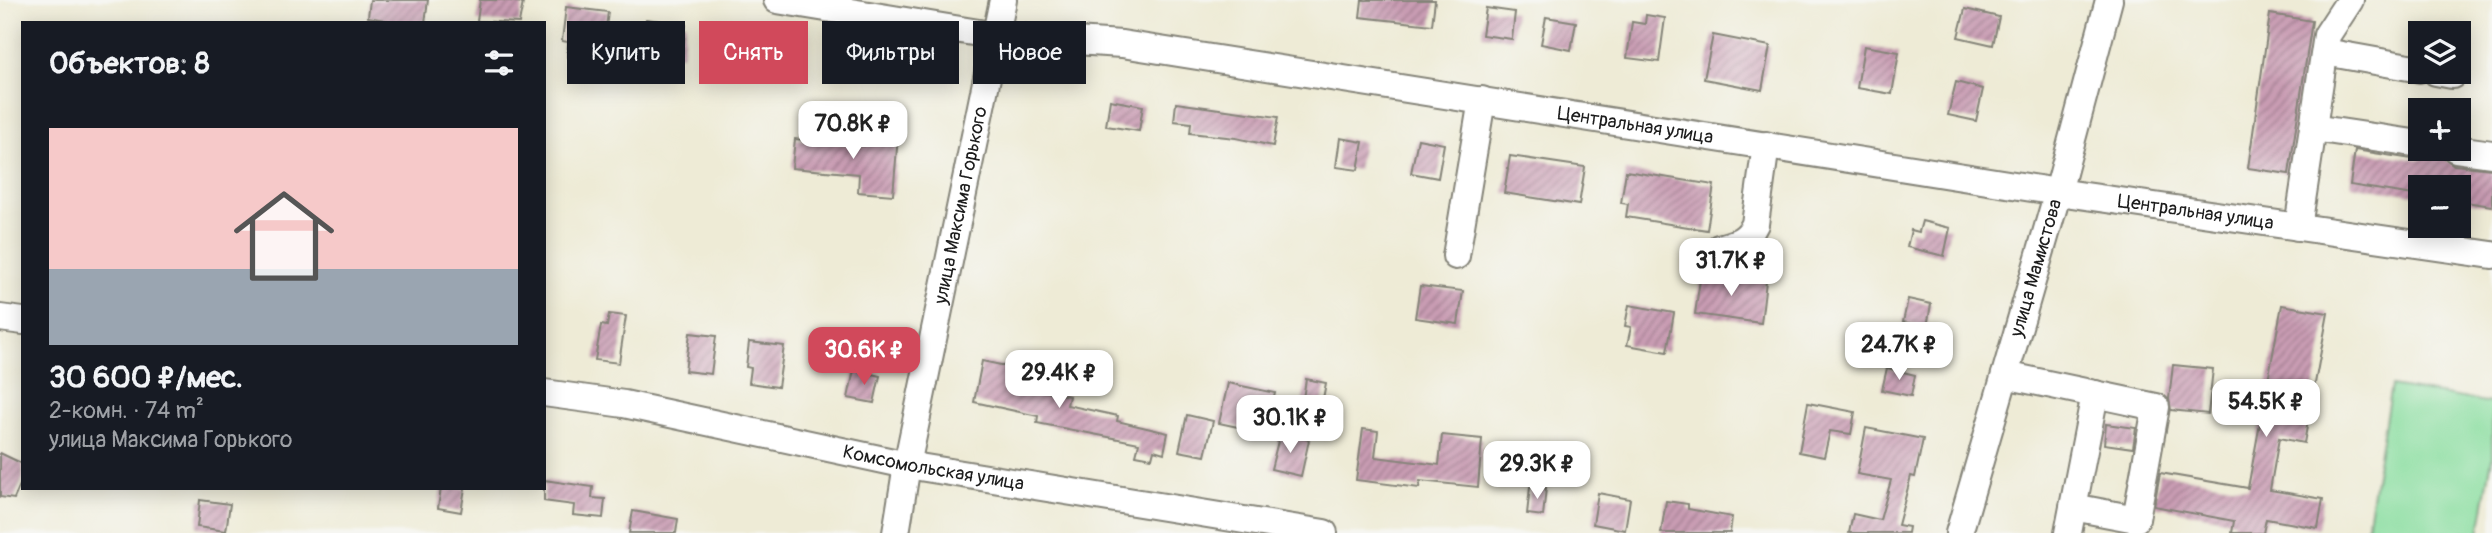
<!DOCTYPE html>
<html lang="ru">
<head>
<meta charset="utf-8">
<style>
	body { margin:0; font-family:Pangolin,sans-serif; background:#20242c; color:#f1f3f6; height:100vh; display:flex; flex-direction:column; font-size:26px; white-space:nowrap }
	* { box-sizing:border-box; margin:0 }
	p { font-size:23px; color:#9ea1a6 }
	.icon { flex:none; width:38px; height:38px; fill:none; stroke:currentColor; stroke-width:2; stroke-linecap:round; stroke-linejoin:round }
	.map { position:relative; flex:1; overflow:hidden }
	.sheet { position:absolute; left:21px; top:21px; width:525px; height:469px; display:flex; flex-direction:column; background:#171b24; border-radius:0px; box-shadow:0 4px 18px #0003 }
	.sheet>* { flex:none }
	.banner { position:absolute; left:567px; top:21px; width:665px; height:63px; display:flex; gap:14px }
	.controls { position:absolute; left:2408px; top:21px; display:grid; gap:14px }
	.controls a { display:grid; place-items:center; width:63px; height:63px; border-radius:0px; background:#171b24; box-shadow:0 4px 18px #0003; font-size:35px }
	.price { position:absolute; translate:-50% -60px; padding:0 16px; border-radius:14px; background:#fff; color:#222; font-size:23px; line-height:46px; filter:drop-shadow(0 2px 4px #0008) }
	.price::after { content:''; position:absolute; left:50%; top:42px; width:21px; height:16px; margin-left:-10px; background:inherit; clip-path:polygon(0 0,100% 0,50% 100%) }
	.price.active { background:#d1495b; color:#fff }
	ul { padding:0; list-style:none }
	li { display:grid; align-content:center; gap:14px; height:371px; padding:0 28px }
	li span { display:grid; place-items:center; height:217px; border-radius:0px; color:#555 }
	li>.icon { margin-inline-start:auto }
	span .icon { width:126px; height:126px; fill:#fffc; stroke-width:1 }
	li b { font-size:30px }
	h2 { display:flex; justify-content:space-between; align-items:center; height:84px; padding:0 28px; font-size:30px }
	.tag { padding:0 24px; border-radius:0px; background:#171b24; box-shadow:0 4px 18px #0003; font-size:24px; line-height:63px }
	.tag.active { background:#d1495b; color:#fff }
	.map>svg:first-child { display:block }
	.green { fill:#8adea0; stroke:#537d5e; stroke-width:2 }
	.building { fill:url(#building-hatch) }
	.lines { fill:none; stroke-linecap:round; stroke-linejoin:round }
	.minor-casing { stroke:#858479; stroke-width:30 }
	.minor { stroke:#fff; stroke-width:26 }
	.labels { text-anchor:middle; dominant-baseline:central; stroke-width:7; stroke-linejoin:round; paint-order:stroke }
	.street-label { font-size:19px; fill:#1c1c1c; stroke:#f6f6f2 }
</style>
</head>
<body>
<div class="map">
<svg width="2492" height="533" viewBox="0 0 2492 533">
	<defs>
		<pattern id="building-hatch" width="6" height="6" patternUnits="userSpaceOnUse" patternTransform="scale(1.75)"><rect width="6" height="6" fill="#c99cb3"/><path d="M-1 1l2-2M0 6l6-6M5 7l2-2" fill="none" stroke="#a27e91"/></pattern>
	</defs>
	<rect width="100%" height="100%" fill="#f6f6f2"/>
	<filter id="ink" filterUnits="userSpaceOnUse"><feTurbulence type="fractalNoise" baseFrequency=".0143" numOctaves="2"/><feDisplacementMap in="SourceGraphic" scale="14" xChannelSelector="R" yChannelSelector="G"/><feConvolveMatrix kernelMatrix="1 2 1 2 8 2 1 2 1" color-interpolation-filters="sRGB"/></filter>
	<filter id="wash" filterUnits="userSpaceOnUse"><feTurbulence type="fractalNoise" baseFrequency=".00686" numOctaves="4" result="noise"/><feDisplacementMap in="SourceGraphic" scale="28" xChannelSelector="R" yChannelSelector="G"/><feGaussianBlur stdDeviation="1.57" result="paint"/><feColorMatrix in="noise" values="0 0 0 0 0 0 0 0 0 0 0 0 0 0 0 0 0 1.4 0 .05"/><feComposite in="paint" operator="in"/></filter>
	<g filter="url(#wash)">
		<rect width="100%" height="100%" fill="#eeebd6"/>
		<!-- green -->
		<path class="green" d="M2391 386 2492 403V458L2479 533H2366Z"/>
		<g id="blocks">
			<!-- building -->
			<g class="building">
				<path d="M370 0H428L425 23H401L368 17Z"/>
				<path d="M480 0H503L523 3 519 23 477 21Z"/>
				<path d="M1362 0H1435L1432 25 1360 17Z"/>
				<path d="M566 7 608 12 604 43 586 40 584 59 567 57 568 42 562 41Z"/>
				<path d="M1486 8 1515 12 1512 39 1482 35Z"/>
				<path d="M1965 9 1999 17 1993 45 1958 37Z"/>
				<path d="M2270 14 2312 21 2289 174 2248 168Z"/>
				<path d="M1646 15 1665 18 1659 62 1627 58 1632 22 1645 24Z"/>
				<path d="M1546 17 1576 22 1571 50 1541 44Z"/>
				<path d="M646 19 686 24 682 55 643 50Z"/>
				<path d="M1713 35 1770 46 1762 90 1704 79Z"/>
				<path d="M1864 46 1899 52 1892 94 1857 88Z"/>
				<path d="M1956 82 1983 89 1976 121 1948 115Z"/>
				<path d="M1110 100 1143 106 1139 131 1106 126Z"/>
				<path d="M1176 103 1278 117 1273 146 1236 138 1190 133 1191 123 1174 121Z"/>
				<path d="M865 133 898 136 893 195 858 192 859 174 792 168 795 139 864 146Z"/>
				<path d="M1340 138 1363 142 1358 170 1336 167Z"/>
				<path d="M1418 139 1444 144 1438 178 1411 173Z"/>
				<path d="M2355 150 2418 160 2431 155 2443 157 2454 165 2492 169V206L2459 201V187H2420V196L2350 185Z"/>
				<path d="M1510 156 1585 167 1579 205 1504 193Z"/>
				<path d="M1626 171 1714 185 1707 230 1626 217 1628 204 1621 203Z"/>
				<path d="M1922 221 1950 228 1944 256 1907 247 1911 230 1919 232Z"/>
				<path d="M1701 273 1766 281 1761 323 1695 314Z"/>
				<path d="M1420 286 1463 291 1458 324 1415 318Z"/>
				<path d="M1908 299 1931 304 1927 327 1903 322Z"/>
				<path d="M1629 305 1674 313 1667 352 1627 345 1631 327 1625 326Z"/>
				<path d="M2282 305 2328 313 2304 443 2279 438 2270 490 2323 499 2318 528 2266 519 2263 533H2232L2234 521 2154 506 2160 473 2248 488Z"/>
				<path d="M609 314 626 316 619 363 595 360 601 325 607 326Z"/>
				<path d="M690 333 716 336 711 374 685 371Z"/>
				<path d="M749 342 784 346 778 387 749 383 751 368 746 367Z"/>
				<path d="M982 361 1020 369 1016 386 1069 396 1067 405 1118 416 1117 421 1168 433 1164 453 1154 450 1152 458 1136 455 1139 443 1037 423 1038 416 974 402Z"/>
				<path d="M2173 365 2213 369 2208 414 2171 410 2169 399Z"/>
				<path d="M1887 368 1915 375 1911 396 1882 390Z"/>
				<path d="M854 370 880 376 874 403 848 398Z"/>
				<path d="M1306 379 1326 383 1321 409 1302 405Z"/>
				<path d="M1228 383 1275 393 1266 433 1219 423Z"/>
				<path d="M1808 403 1855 412 1851 434 1830 431 1824 457 1799 452Z"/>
				<path d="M1187 415 1213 421 1205 456 1179 451Z"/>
				<path d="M2106 424 2136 428 2133 448 2104 444Z"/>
				<path d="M1866 428 1923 439 1915 477 1911 476 1898 525 1909 527 1908 533H1849L1853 514 1880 520 1891 480 1857 474Z"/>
				<path d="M1363 429 1378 431 1375 457 1439 465 1442 435 1482 439 1478 487 1420 481 1419 488 1356 480Z"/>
				<path d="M1280 433 1309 440 1301 476 1271 469Z"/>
				<path d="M0 453 23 464V478L14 499 0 497Z"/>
				<path d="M544 480 593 487 592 498 605 499 603 518 573 515 574 505 544 501Z"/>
				<path d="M1530 487 1546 488 1543 516 1527 514Z"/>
				<path d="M441 488H465L461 512 438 508Z"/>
				<path d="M1598 493 1630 499 1625 530 1593 524Z"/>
				<path d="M200 500 230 504 226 531 197 527Z"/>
				<path d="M1666 501 1688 504V509L1732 517 1730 533H1661Z"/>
				<path d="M633 511 678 519 676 533H629Z"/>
			</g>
		</g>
	</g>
	<g filter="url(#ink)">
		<use href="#blocks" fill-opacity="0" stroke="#858479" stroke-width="2"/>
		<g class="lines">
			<defs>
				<g id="minor">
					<path id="s1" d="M777 0 997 36 1122 44 2058 192 2492 255"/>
					<path d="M2325 52 2420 69"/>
					<path d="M2436 72 2452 75"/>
					<path d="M2313 128 2420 144"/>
					<path d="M2456 149 2492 154"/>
					<path d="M2298 227 2327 35 2350 0"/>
					<path d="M1719 248C1736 243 1747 241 1755 224L1766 145"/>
					<path d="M1456 256 1482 100"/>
					<path d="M0 318 23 321"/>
					<path d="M2005 375 2156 407 2136 519 2073 507"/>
					<path id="s2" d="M544 393 624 404 907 465 1324 533"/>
					<path id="s3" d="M896 533 907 465 1003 0"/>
					<path id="s4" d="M1959 533 2058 192 2109 0"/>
					<path d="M2068 533 2095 394"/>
				</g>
			</defs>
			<!-- minor casing -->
			<use href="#minor" class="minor-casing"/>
			<!-- minor -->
			<use href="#minor" class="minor"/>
		</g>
	</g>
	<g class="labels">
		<!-- street labels -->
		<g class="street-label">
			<text stroke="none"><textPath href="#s1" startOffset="868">Центральная улица</textPath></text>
			<text stroke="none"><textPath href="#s3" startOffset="334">улица Максима Горького</textPath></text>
			<text stroke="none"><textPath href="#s1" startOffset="1435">Центральная улица</textPath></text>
			<text stroke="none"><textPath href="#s4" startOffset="276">улица Мамистова</textPath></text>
			<text stroke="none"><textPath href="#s2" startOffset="397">Комсомольская улица</textPath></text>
		</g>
	</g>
</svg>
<div class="controls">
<a><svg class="icon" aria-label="layers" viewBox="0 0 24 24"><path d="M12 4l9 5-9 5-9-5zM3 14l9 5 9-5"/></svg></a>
<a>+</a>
<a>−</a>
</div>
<b class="price" style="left:853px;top:161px">70.8K ₽</b>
<b class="price" style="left:1731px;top:298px">31.7K ₽</b>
<b class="price" style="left:1899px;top:382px">24.7K ₽</b>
<b class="price active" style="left:864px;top:387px">30.6K ₽</b>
<b class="price" style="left:1059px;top:410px">29.4K ₽</b>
<b class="price" style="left:2266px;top:439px">54.5K ₽</b>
<b class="price" style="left:1290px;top:455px">30.1K ₽</b>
<b class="price" style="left:1537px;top:501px">29.3K ₽</b>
<div class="banner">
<a class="tag">Купить</a>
<a class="tag active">Снять</a>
<a class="tag">Фильтры</a>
<a class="tag">Новое</a>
</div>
<section class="sheet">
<h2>Объектов: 8<svg class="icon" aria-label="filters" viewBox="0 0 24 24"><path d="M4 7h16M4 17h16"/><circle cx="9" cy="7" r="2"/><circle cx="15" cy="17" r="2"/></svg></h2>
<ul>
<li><span style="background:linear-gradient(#f6c9c9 65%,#9aa5b1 0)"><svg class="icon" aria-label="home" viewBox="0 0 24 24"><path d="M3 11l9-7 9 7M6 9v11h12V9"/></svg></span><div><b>30 600 ₽/мес.</b><p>2-комн. · 74 m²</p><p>улица Максима Горького</p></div></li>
</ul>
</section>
</div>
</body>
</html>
